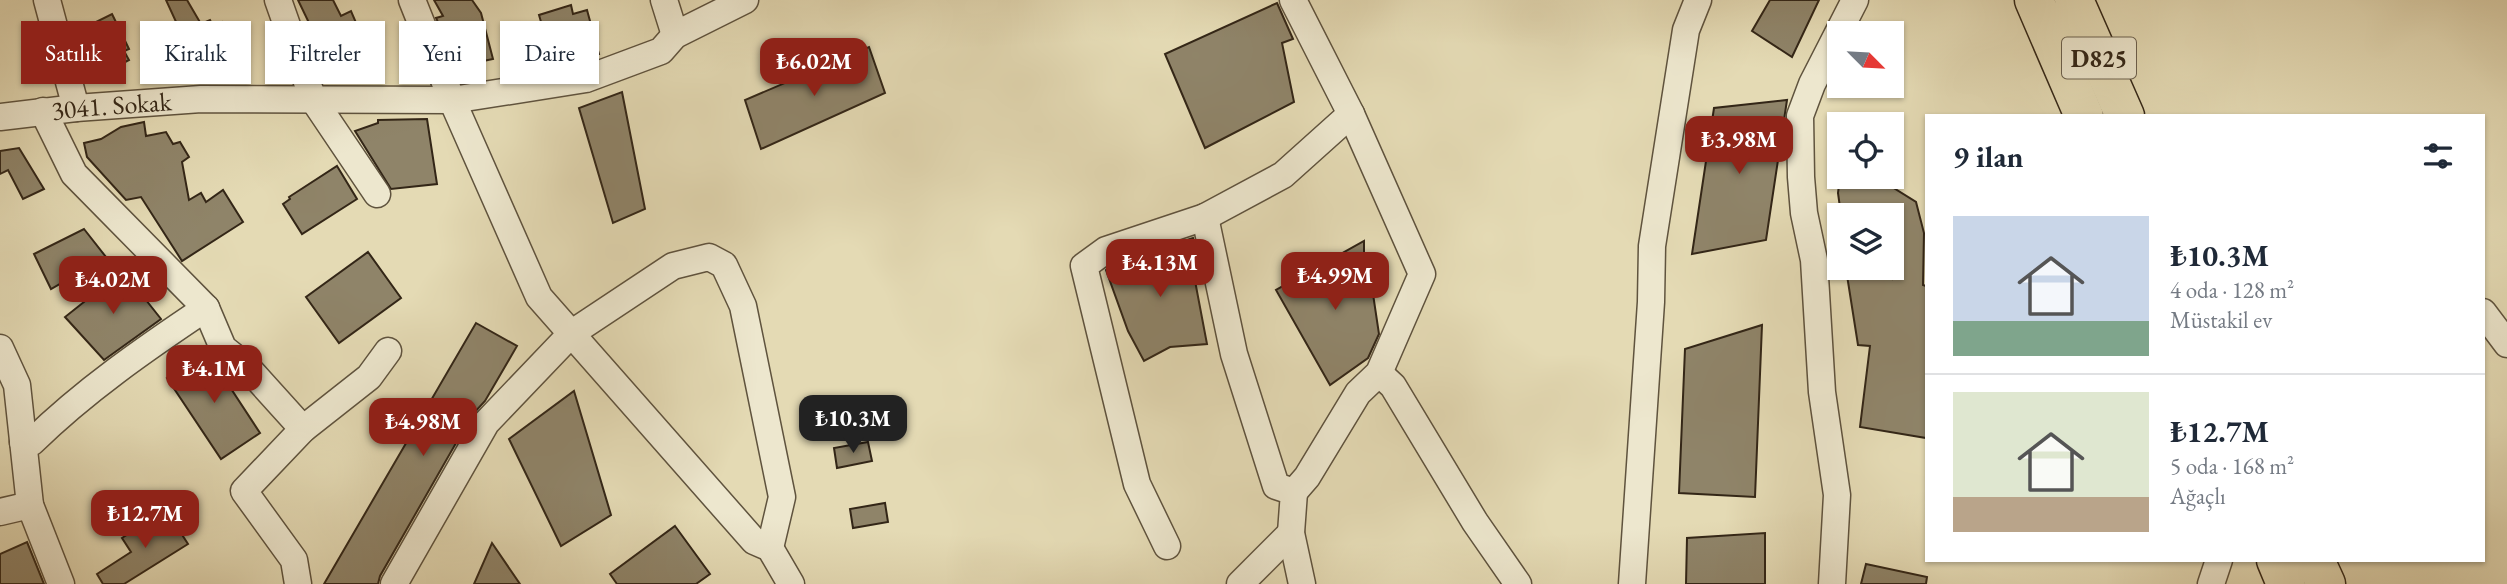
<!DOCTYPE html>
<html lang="tr">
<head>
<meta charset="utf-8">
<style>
	body { margin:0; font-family:"EB Garamond",serif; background:#f6f6f7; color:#1f2937; height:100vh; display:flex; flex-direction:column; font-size:26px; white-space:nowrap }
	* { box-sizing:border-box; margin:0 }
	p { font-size:23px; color:#747a83 }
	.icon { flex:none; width:38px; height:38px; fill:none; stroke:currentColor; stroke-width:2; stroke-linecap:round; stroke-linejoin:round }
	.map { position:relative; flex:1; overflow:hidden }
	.sheet { position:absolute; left:1925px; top:114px; width:560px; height:448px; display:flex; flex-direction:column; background:#fff; border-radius:0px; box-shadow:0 2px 5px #0004 }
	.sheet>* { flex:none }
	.guide { position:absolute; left:21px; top:21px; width:665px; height:63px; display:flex; gap:14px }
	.needle { width:46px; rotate:114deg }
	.controls { position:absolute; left:1827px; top:21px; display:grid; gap:14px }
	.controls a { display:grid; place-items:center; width:77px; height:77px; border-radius:0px; background:#fff; box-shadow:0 2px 5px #0004; font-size:35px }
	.price { position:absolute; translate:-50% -60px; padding:0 16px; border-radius:14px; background:#8f2418; color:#fff; font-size:23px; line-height:46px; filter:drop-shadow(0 2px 4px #0008) }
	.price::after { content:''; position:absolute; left:50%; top:42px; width:21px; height:16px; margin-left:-10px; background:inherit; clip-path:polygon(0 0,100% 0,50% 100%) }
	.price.current { background:#222; color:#fff }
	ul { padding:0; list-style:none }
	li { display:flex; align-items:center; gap:21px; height:175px; padding:0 28px }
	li+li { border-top:2px solid #e0e1e3 }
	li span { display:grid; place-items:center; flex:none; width:196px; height:140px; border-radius:0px; color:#555 }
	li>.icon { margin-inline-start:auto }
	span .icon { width:84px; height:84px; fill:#fffc; stroke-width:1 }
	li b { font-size:30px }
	h2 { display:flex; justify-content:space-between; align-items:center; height:84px; padding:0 28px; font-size:30px }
	.tag { padding:0 24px; border-radius:0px; background:#fff; box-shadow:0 2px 5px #0004; font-size:24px; line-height:63px }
	.tag.current { background:#8f2418; color:#fff }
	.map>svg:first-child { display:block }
	.building { fill:#8f8469; stroke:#332617; stroke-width:2 }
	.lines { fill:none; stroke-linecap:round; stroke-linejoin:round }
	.minor-casing { stroke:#5f533e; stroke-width:29 }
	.highway-casing { stroke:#332617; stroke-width:41 }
	.minor { stroke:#ede7ce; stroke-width:26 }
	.highway { stroke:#e4dab4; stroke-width:38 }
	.labels { text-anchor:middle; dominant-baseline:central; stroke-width:5; stroke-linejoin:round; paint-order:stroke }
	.shield { fill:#ede7ce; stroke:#6b604e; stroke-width:2 }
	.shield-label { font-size:24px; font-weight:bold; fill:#332617 }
	.street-label { font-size:26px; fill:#332617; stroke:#ede7ce }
</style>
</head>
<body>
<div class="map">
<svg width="2507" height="584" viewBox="0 0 2507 584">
	<rect width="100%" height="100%" fill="#e4dab4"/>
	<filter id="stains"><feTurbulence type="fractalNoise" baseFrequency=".00286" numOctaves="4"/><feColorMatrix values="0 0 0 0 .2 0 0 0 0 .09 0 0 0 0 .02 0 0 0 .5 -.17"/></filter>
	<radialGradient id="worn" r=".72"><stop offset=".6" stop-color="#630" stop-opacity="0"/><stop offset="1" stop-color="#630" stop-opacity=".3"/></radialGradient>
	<!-- building -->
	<g class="building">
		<path d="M166 0H187L201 24 210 20 213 26 222 22 232 43 221 48 225 55 210 62 212 66 194 74 178 39 183 37Z"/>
		<path d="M298 0H333L341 16 351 11 360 32 349 37 352 45 339 52 340 56 322 64 306 29 311 27Z"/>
		<path d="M434 0H472L481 13 493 59 459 66 436 18 443 16Z"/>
		<path d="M1770 0H1819L1792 57 1752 31Z"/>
		<path d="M1277 3 1293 39 1282 43 1294 102 1205 148 1165 54Z"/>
		<path d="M571 5 573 14 587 10 599 54 554 67 539 15Z"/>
		<path d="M112 14 129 49 124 51 129 60 110 70 107 65 98 69 95 63 85 68 76 47 86 42 82 34 96 27 94 23Z"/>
		<path d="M869 47 885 93 761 149 745 100Z"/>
		<path d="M622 92 645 209 613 223 579 108Z"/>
		<path d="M1787 100 1766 240 1692 254 1714 108Z"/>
		<path d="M427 119 437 184 391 189 355 131 378 123V120Z"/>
		<path d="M144 122 146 136 166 132 173 144 180 142 189 157 182 162 189 200 201 193 206 202 223 190 243 222 182 261 141 197 126 200 87 157 84 143 101 139 121 127Z"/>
		<path d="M19 148 44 189 23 199 8 170 0 174V151Z"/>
		<path d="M337 166 357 199 302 234 283 204 290 199 289 197Z"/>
		<path d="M1840 177H1876L1916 202 1924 233 1923 285 1926 286 1927 295 1926 438 1860 427 1870 346 1858 345 1846 269 1892 279V215H1841L1838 193Z"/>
		<path d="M84 229 106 257 51 289 34 254Z"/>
		<path d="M1193 238 1199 264 1192 265 1207 344 1170 347 1144 361 1128 331 1106 270 1113 264Z"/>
		<path d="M1364 241V263L1373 294 1379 334 1368 358 1330 385 1276 290Z"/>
		<path d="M368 252 401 298 339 343 306 297Z"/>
		<path d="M123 271 161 319 104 360 65 317Z"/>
		<path d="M476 323 517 346 485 401 472 415 380 576 378 584H324Z"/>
		<path d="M1762 325 1755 497 1679 493 1685 349Z"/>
		<path d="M207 352 260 433 221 459 167 378Z"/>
		<path d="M574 391 611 515 561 546 509 439Z"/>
		<path d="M868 442 872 461 837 468 834 448Z"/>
		<path d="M885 503 888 522 853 528 850 509Z"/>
		<path d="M166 510 188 544 124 584H103L97 574 131 552 122 538Z"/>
		<path d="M675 526 710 574 696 584H617L610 574Z"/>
		<path d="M1765 533V584H1686L1687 538Z"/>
		<path d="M27 542 44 584H0V554Z"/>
		<path d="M492 543 520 584H474Z"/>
		<path d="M1866 564 1927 577 1926 584H1861Z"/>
	</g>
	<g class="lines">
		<defs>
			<g id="minor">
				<path d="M47 0 76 108"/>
				<path d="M278 0 313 99 377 194"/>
				<path d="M412 0 452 100 539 297 754 541 770 548 791 584"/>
				<path d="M664 0 675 35"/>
				<path d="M1293 0 1351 114 1422 274 1379 373 1358 393 1307 477 1294 492"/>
				<path d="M43 111 74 174 206 308 223 348 247 367 303 429"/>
				<path id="s1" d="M0 117 76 108 201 99 452 100 586 79 661 51 675 35 745 0"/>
				<path d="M1205 217 1234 354 1276 486 1294 492 1291 533 1302 584"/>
				<path d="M2483 312 2507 344"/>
				<path d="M0 348 17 385 30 505 61 584"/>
				<path d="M1379 373 1393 386 1475 522 1518 584"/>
				<path d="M23 442H32C84 391 146 348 206 308"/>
				<path d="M0 512 30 505"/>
				<path d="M1167 546 1137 484 1084 266 1106 250 1205 217 1283 175 1351 114"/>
				<path d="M298 584 294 560 244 491 303 429 369 377 388 351"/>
				<path d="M394 584 486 423 572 333 673 266 709 257 724 265 743 306 782 497 770 548"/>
				<path d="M1240 584 1291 533"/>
				<path d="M1632 584 1651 302 1652 246 1686 30 1698 0"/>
				<path d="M1832 584 1837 495 1822 392 1814 260 1804 213 1801 177 1800 116 1812 84 1855 0"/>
				<path d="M2211 584 2219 560"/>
			</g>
			<g id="highway">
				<path d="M2034 0 2084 116"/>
				<path d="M2074 0 2125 116"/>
				<path d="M2276 560 2286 584"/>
				<path d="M2315 560 2326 584"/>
			</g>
		</defs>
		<!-- minor casing -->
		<use href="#minor" class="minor-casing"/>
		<!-- highway casing -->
		<use href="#highway" class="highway-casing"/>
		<!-- minor -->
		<use href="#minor" class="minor"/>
		<!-- highway -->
		<use href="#highway" class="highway"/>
	</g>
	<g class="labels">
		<!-- shield labels -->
		<rect class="shield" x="2062" y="37.5" width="74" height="41" rx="5"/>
		<g class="shield-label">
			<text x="2099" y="58">D825</text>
		</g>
		<!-- street labels -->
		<g class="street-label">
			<text stroke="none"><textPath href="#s1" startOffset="112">3041. Sokak</textPath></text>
		</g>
	</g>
	<rect width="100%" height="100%" filter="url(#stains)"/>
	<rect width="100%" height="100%" fill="url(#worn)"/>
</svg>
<div class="controls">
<a><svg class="needle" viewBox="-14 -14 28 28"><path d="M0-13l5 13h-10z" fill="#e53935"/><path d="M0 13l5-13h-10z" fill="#747a83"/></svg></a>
<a><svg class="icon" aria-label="locate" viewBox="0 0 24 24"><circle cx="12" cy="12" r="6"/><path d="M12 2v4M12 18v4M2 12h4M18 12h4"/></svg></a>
<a><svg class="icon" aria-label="layers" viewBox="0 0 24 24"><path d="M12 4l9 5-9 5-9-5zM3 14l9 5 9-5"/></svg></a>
</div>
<b class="price" style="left:814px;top:98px">₺6.02M</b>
<b class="price" style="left:1739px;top:176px">₺3.98M</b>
<b class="price" style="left:1160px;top:299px">₺4.13M</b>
<b class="price" style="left:1335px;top:312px">₺4.99M</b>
<b class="price" style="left:113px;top:316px">₺4.02M</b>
<b class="price" style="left:214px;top:405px">₺4.1M</b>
<b class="price current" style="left:853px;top:455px">₺10.3M</b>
<b class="price" style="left:423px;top:458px">₺4.98M</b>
<b class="price" style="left:145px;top:550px">₺12.7M</b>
<div class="guide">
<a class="tag current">Satılık</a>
<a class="tag">Kiralık</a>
<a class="tag">Filtreler</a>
<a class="tag">Yeni</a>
<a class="tag">Daire</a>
</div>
<section class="sheet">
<h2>9 ilan<svg class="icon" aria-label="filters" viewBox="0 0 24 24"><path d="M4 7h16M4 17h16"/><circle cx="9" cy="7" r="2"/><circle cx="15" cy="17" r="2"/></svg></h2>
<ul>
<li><span style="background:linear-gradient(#c9d6e8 75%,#7fa58c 0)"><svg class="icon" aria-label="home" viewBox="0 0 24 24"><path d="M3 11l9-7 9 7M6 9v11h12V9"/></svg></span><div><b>₺10.3M</b><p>4 oda · 128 m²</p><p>Müstakil ev</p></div></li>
<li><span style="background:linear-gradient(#dfe7d0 75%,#b9a48a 0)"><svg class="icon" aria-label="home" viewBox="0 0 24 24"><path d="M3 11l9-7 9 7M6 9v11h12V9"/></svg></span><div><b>₺12.7M</b><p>5 oda · 168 m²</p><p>Ağaçlı</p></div></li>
</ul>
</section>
</div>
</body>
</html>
